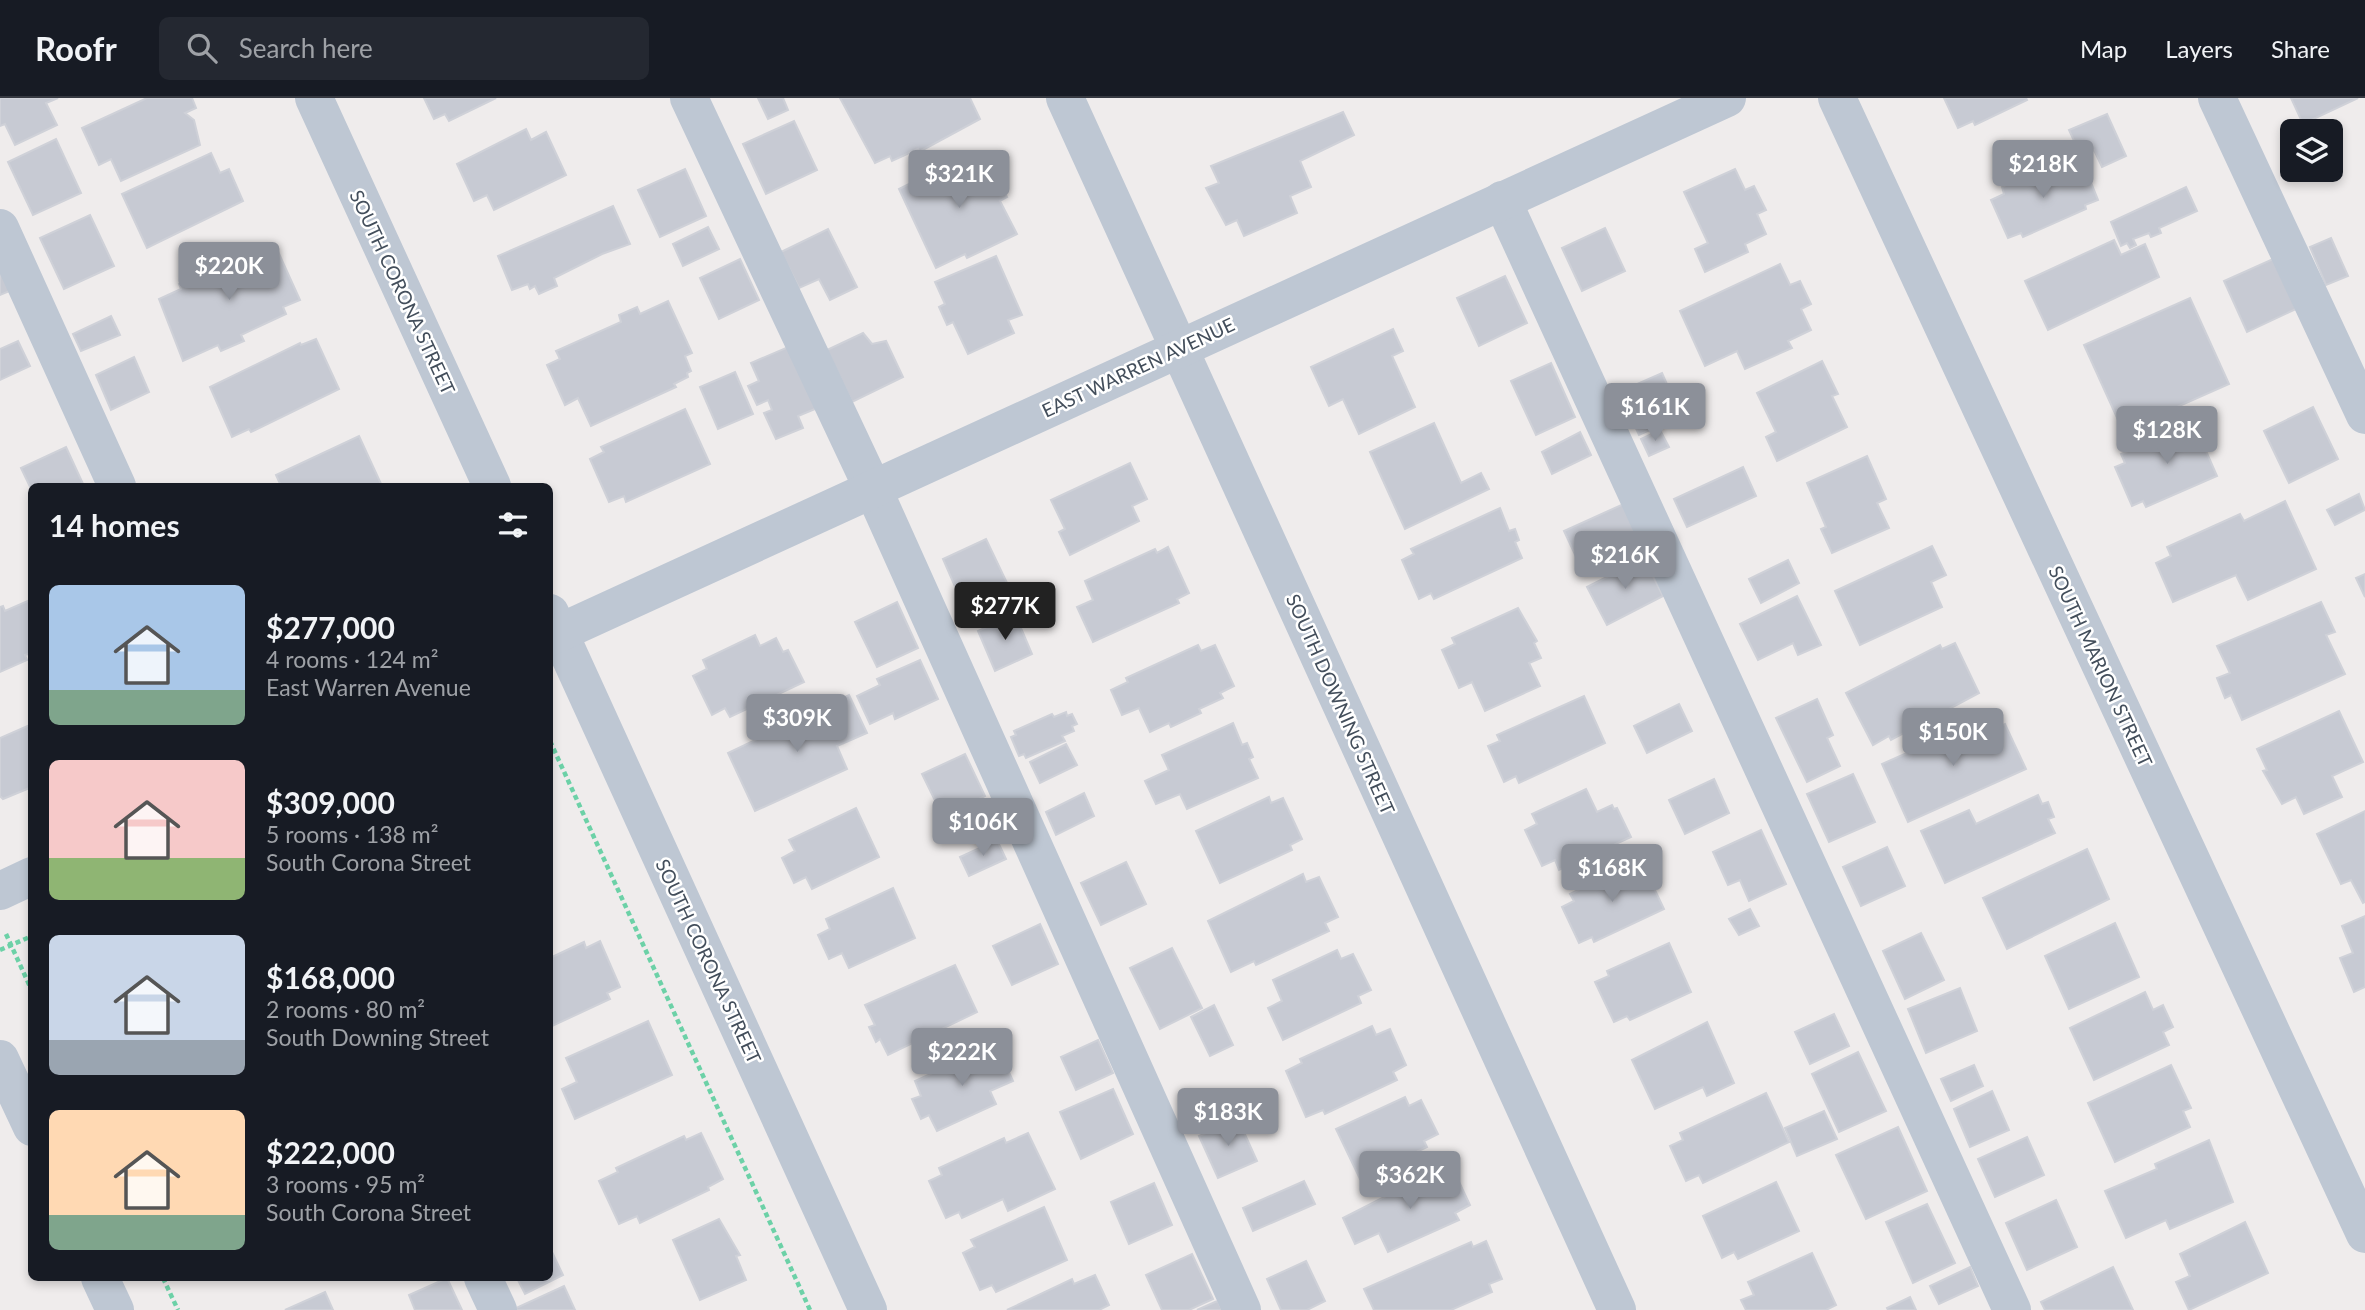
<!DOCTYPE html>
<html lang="en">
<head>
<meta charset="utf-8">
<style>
	body { margin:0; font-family:Lato,sans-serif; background:#242831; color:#f1f3f6; height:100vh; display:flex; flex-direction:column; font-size:26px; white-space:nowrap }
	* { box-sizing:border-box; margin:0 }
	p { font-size:23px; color:#9ea1a6 }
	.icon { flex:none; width:38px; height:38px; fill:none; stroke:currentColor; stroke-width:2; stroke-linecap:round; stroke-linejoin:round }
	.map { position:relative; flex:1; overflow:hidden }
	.panel { position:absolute; left:28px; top:385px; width:525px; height:798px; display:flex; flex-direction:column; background:#171b24; border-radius:10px; box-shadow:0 4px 10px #0003 }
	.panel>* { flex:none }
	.buttons { position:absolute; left:2280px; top:21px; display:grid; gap:14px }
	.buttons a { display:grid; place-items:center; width:63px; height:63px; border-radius:10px; background:#171b24; box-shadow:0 4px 10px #0003; font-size:35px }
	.price { position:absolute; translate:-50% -60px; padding:0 16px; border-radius:7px; background:#8c9099; color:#fff; font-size:23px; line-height:46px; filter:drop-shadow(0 2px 4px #0008) }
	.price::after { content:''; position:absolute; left:50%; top:42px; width:21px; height:16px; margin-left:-10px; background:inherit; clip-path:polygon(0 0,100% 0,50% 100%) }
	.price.on { background:#222; color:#fff }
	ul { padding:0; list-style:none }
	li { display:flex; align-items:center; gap:21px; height:175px; padding:0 21px }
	li span { display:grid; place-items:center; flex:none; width:196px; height:140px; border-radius:10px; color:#555 }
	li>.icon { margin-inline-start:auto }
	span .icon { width:84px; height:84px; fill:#fffc; stroke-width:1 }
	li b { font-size:30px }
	h2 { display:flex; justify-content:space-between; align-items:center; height:84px; padding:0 21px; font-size:30px }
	header { display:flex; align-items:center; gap:42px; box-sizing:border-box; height:98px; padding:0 35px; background:#171b24; border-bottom:2px solid #363941 }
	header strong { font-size:33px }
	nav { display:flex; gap:38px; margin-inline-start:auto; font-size:24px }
	.search { width:490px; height:63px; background:#242831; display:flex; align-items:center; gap:18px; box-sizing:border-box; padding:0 24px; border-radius:10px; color:#9ea1a6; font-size:26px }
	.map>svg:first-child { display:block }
	.building { fill:#c7cad3; stroke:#cfd1d8; stroke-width:2 }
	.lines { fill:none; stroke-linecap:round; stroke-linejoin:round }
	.path { stroke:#6cd1a7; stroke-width:4.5; stroke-dasharray:5 3.5; stroke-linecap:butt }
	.minor { stroke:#bec7d3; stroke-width:38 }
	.labels { text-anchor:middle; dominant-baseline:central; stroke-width:5; stroke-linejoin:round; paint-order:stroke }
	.street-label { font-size:19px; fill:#434e5b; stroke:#fff }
</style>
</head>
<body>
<header>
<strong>Roofr</strong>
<div class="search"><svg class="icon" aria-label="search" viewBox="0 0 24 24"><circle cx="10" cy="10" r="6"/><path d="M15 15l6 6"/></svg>Search here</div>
<nav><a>Map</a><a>Layers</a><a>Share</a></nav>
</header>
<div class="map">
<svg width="2365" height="1212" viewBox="0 0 2365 1212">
	<rect width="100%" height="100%" fill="#efecec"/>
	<!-- building -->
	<g class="building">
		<path d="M0 0H58L46 5 57 27 15 47 5 26 0 28Z"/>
		<path d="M147 0H192L196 10 185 15 194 22 200 47 121 83 111 61 99 67 82 30Z"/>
		<path d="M424 0H496L449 23 445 16 434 21Z"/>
		<path d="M758 0H783L788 12 768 21Z"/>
		<path d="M840 0H970L980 21 919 54 918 51 892 63 890 58 875 65Z"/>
		<path d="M1944 0H2026L2027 2 1975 27 1973 23 1958 30Z"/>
		<path d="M2291 0H2358L2303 26Z"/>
		<path d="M1343 14 1354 37 1300 63 1311 89 1290 98 1297 115 1244 138 1237 122 1226 127 1206 90 1219 85 1211 68Z"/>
		<path d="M2107 16 2126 58 2102 69 2094 52 2081 58 2069 32Z"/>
		<path d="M794 23 817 72 766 96 743 46Z"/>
		<path d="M526 31 531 42 546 34 566 77 494 112 487 97 474 103 457 66Z"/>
		<path d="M56 41 81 95 33 117 8 64Z"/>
		<path d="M211 55 220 75 229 71 243 103 147 150 122 96Z"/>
		<path d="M977 58 980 63 987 58 1007 99 1000 103 1017 136 967 160 965 156 936 170 899 91 951 65 953 69Z"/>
		<path d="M2066 61 2076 82 2088 77 2098 102 2085 107 2086 111 2023 139 2021 135 2008 140 1991 102 2004 96 2002 89Z"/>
		<path d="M685 71 706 118 660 139 638 92Z"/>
		<path d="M1735 71 1745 92 1754 88 1766 112 1757 116 1766 136 1745 146 1748 154 1705 174 1695 151 1708 145 1684 94Z"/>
		<path d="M2186 89 2197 113 2159 130 2161 135 2151 139 2149 135 2133 141 2136 147 2130 150 2127 145 2121 148 2111 124Z"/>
		<path d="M613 108 630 146 602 156 554 180 557 188 539 196 535 188 530 191 528 186 512 192 498 158Z"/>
		<path d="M90 117 114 168 64 191 40 140Z"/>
		<path d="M708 129 719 151 683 168 673 146Z"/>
		<path d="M1605 130 1625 173 1582 193 1562 150Z"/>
		<path d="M828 131 857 189 830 202 819 181 799 190 781 154Z"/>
		<path d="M2331 140 2348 178 2326 187 2310 149Z"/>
		<path d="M2114 142 2121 157 2145 146 2159 179 2048 232 2025 183Z"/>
		<path d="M276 149 300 202 283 209 286 216 241 237 244 243 221 253 218 247 183 263 159 201 181 191 179 186 257 151 259 157Z"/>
		<path d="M996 158 1022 217 1008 222 1014 235 968 256 953 224 947 227 939 209 945 206 935 184Z"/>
		<path d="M740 161 759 202 719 221 700 180Z"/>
		<path d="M2273 161 2296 211 2247 234 2224 183Z"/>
		<path d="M1780 166 1790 187 1800 183 1811 206 1801 211 1811 232 1788 243 1792 250 1745 271 1737 253 1705 268 1680 213Z"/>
		<path d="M0 168 12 192 0 197Z"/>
		<path d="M1505 178 1527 225 1479 248 1457 200Z"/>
		<path d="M2190 200 2229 286 2123 333 2084 247Z"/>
		<path d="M668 203 692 255 685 258 691 273 687 275 688 279 674 286 676 289 591 328 578 300 565 307 547 267 560 261 556 253 621 224 619 217 637 209 640 216Z"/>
		<path d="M111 218 120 237 81 253 73 236Z"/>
		<path d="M1393 231 1403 253 1392 258 1415 309 1359 336 1343 301 1329 308 1311 269Z"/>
		<path d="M863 235 872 246 886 243 903 279 852 304 827 252Z"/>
		<path d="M316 241 339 291 251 334 249 331 232 339 210 289 300 245 301 247Z"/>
		<path d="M18 243 30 268 0 282V251Z"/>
		<path d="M793 247 820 309 798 318 803 330 776 341 764 315 772 312 768 302 757 307 748 288 759 283 751 265Z"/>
		<path d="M134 259 149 294 111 312 96 277Z"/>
		<path d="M1822 263 1838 296 1832 298 1847 329 1777 363 1766 339 1776 334 1757 295Z"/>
		<path d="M1551 265 1575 319 1536 337 1511 283Z"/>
		<path d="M735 274 753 316 718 331 700 289Z"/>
		<path d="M1662 275 1681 318 1639 337 1619 294Z"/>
		<path d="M2313 309 2338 361 2289 385 2264 333Z"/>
		<path d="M685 311 710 366 626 404 624 398 609 404 590 361 604 354 601 349Z"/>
		<path d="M2204 324 2215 349 2206 353 2217 378 2146 409 2143 403 2132 408 2115 369 2125 365 2121 356 2178 331 2180 334Z"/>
		<path d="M1434 325 1461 385 1481 375 1489 391 1405 431 1370 354Z"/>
		<path d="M1660 332 1669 349 1649 358 1641 341Z"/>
		<path d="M1580 334 1591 357 1552 376 1542 354Z"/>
		<path d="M359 338 382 388H281L276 377Z"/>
		<path d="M66 349 84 388H32V393L21 370Z"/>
		<path d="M1867 358 1886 401 1877 405 1889 430 1832 455 1821 431 1826 429 1807 385Z"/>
		<path d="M1130 365 1147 401 1132 408 1139 423 1070 457 1059 434 1065 431 1051 402Z"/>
		<path d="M1743 369 1756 398 1687 429 1674 401Z"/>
		<path d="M2359 396 2365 412 2335 427 2327 412Z"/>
		<path d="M2285 403 2316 471 2248 502 2236 477 2173 504 2156 465 2171 458 2167 449 2240 416 2244 423Z"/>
		<path d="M1628 404 1648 447 1584 476 1564 433Z"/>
		<path d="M1500 410 1509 433 1515 431 1519 442 1515 444 1522 460 1434 501 1431 495 1419 501 1402 462 1414 456 1411 451Z"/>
		<path d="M986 441 1008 487 963 507 943 461Z"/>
		<path d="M1932 448 1946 477 1931 484 1942 509 1860 547 1835 493Z"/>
		<path d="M1168 449 1189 495 1177 501 1179 505 1093 544 1077 509 1093 502 1085 483 1155 451 1157 455Z"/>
		<path d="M1644 460 1663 498 1607 527 1587 489Z"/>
		<path d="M1788 462 1799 485 1761 505 1749 481Z"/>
		<path d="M2365 476V499L2356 480Z"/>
		<path d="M1797 498 1821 547 1798 557 1793 545 1758 562 1740 526Z"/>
		<path d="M30 502 32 555 25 557 27 562 0 574V509L3 508 5 513Z"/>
		<path d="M897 504 918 550 877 569 855 524Z"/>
		<path d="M2321 504 2335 534 2326 537 2345 576 2242 622 2231 597 2225 600 2217 580 2230 575 2217 548Z"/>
		<path d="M1518 510 1537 543 1534 545 1541 560 1529 565 1540 588 1485 613 1472 584 1459 590 1442 552 1455 546 1452 540Z"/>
		<path d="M1015 516 1032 556 995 573 978 533Z"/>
		<path d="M755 537 760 548 776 540 783 554 788 552 804 584 730 619 725 610 712 617 693 578 707 571 703 562Z"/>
		<path d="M1955 545 1979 595 1891 642 1889 638 1873 647 1846 595 1940 547 1942 551Z"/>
		<path d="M1198 547 1201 553 1215 547 1234 588 1220 595 1223 600 1199 611 1201 615 1171 629 1169 625 1150 634 1139 610 1122 617 1111 592 1128 584 1126 580Z"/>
		<path d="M920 562 938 601 895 621 893 615 870 626 857 598 880 587 877 581Z"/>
		<path d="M849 597 867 635 837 648 847 671 755 713 728 655Z"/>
		<path d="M1584 598 1605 645 1519 685 1516 678 1504 684 1488 648 1500 643 1497 637Z"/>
		<path d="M1817 601 1833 637 1827 640 1840 668 1807 684 1776 620Z"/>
		<path d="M1679 606 1692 633 1647 655 1634 628Z"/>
		<path d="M2339 613 2363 664 2332 678 2342 699 2304 716 2296 699 2282 706 2263 673 2267 672 2257 651Z"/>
		<path d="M1066 614 1067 618 1072 616 1077 626 1072 628 1074 633 1062 638 1065 643 1026 660 1024 656 1019 658 1011 639 1016 637 1014 633 1052 616 1054 619Z"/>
		<path d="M1988 619 1994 631 2005 626 2026 671 1908 724 1882 666Z"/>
		<path d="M1233 625 1242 647 1247 645 1253 659 1249 661 1258 680 1187 711 1180 696 1156 706 1145 683 1169 672 1162 657Z"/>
		<path d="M32 626V689L3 701 0 698V640Z"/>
		<path d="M1066 646 1077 667 1040 685 1030 664Z"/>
		<path d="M965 656 985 698 943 719 922 676Z"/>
		<path d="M1853 676 1875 724 1829 744 1807 696Z"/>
		<path d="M1714 681 1729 715 1685 736 1669 702Z"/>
		<path d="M1586 691 1597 714 1612 707 1614 711 1617 710 1631 739 1559 772 1555 762 1542 768 1525 732 1537 726 1532 716Z"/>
		<path d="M1084 695 1094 718 1056 737 1046 714Z"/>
		<path d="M2038 697 2042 706 2048 704 2054 719 2048 721 2055 735 1945 785 1921 733 1969 712 1976 726Z"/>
		<path d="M1269 699 1271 705 1283 700 1302 741 1290 747 1292 752 1220 785 1196 733Z"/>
		<path d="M856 710 879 759 812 791 806 779 794 785 782 760 795 753 789 742Z"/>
		<path d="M2365 713V804L2363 805 2351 782 2341 786 2317 736Z"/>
		<path d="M1761 732 1786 786 1749 803 1740 782 1728 787 1713 754Z"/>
		<path d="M997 742 1006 761 969 778 960 759Z"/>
		<path d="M1887 749 1905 788 1861 808 1843 769Z"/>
		<path d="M2087 751 2109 801 2007 851 1983 800Z"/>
		<path d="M1126 764 1146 806 1101 827 1081 785Z"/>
		<path d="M1643 767 1664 811 1594 844 1592 839 1579 845 1562 809 1574 803 1570 796 1623 770 1625 775Z"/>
		<path d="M1303 776 1306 784 1319 779 1338 819 1325 825 1329 833 1256 867 1254 863 1231 874 1208 823Z"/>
		<path d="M893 790 915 840 849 870 842 855 829 861 818 837 830 831 826 821Z"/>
		<path d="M1750 811 1759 828 1739 837 1729 821Z"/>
		<path d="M2365 818V889L2354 894 2340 860 2353 855 2342 828Z"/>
		<path d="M2115 825 2139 879 2069 911 2045 858Z"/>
		<path d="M1040 826 1058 866 1012 887 993 848Z"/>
		<path d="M1921 835 1944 882 1905 901 1883 853Z"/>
		<path d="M600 843 620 889 607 895 610 901 550 929V860L584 844 586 850Z"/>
		<path d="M1669 845 1691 894 1630 922 1627 918 1614 924 1595 884 1609 878 1607 873Z"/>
		<path d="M1172 850 1202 910 1160 931 1130 870Z"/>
		<path d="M1337 852 1341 861 1353 856 1371 892 1358 898 1361 905 1283 942 1268 910 1282 903 1273 882Z"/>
		<path d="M955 867 977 914 888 957 880 941 876 944 869 929 875 927 865 907Z"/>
		<path d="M1960 890 1977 933 1926 955 1908 911Z"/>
		<path d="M2145 894 2153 912 2163 907 2173 929 2163 934 2169 947 2094 982 2070 930Z"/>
		<path d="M1214 907 1233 947 1210 958 1191 919Z"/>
		<path d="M1834 916 1849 948 1810 966 1795 934Z"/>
		<path d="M648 923 672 977 575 1021 562 991 577 984 566 960Z"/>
		<path d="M1707 924 1734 985 1707 998 1703 989 1655 1011 1632 962Z"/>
		<path d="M1372 928 1376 937 1390 931 1406 967 1393 974 1397 982 1325 1016 1323 1012 1306 1019 1286 973 1302 965 1300 961Z"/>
		<path d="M1098 942 1113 975 1076 992 1061 959Z"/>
		<path d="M996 946 1013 983 990 993 996 1006 937 1033 929 1017 921 1021 912 1001 921 998 915 983Z"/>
		<path d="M1858 954 1886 1013 1839 1034 1812 976Z"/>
		<path d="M1974 967 1983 988 1951 1003 1941 981Z"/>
		<path d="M2171 967 2191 1010 2183 1013 2190 1029 2115 1064 2088 1005Z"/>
		<path d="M1113 991 1133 1036 1081 1061 1060 1014Z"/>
		<path d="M1992 993 2009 1032 1970 1049 1954 1011Z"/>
		<path d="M1766 995 1789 1044 1703 1085 1699 1077 1686 1083 1670 1048 1683 1042 1680 1035Z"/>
		<path d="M1405 999 1409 1008 1421 1002 1438 1036 1424 1043 1427 1049 1360 1081 1336 1031Z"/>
		<path d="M1824 1013 1837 1041 1797 1058 1785 1030Z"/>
		<path d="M1238 1021 1257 1063 1218 1080 1199 1038Z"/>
		<path d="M1898 1029 1927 1093 1866 1121 1836 1057Z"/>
		<path d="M701 1035 723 1081 708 1089 709 1092 640 1125 637 1118 619 1126 599 1083 618 1074 616 1070 684 1038 686 1042Z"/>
		<path d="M1028 1035 1055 1091 1008 1113 1003 1101 962 1120 959 1114 946 1120 929 1083 942 1077 939 1070 1004 1040 1006 1045Z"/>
		<path d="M2027 1039 2044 1077 1995 1099 1978 1061Z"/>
		<path d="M2209 1042 2233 1104 2170 1131 2166 1122 2126 1140 2105 1093 2157 1071 2155 1066Z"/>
		<path d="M1437 1072 1441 1079 1454 1073 1470 1107 1455 1115 1459 1122 1388 1154 1379 1135 1355 1146 1343 1120Z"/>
		<path d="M1304 1083 1315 1106 1253 1133 1243 1110Z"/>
		<path d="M1776 1084 1799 1133 1738 1161 1734 1154 1722 1160 1703 1118Z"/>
		<path d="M1154 1085 1172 1127 1129 1146 1111 1104Z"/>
		<path d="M2056 1102 2077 1149 2027 1172 2006 1125Z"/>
		<path d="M1927 1106 1955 1165 1913 1185 1886 1124Z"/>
		<path d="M1044 1109 1067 1162 996 1194 992 1187 980 1192 963 1155 975 1149 971 1142Z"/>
		<path d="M719 1121 740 1157 736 1158 746 1182 700 1202 673 1142Z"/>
		<path d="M2245 1124 2268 1175 2189 1212 2176 1184 2190 1178 2180 1156Z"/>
		<path d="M1486 1143 1502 1181 1489 1186 1492 1194 1451 1212H1374L1364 1191 1471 1144 1473 1149Z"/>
		<path d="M552 1154 563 1177 525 1196 517 1180H550V1155Z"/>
		<path d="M1812 1155 1836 1207 1826 1212H1746L1741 1202 1754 1197 1748 1184Z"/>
		<path d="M1192 1156 1213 1201 1189 1212H1162L1146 1177Z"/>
		<path d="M1306 1163 1325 1203 1307 1212H1281L1267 1181Z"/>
		<path d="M1970 1169 1978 1188 1939 1206 1930 1188Z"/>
		<path d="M2113 1169 2133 1212H2045L2041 1204Z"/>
		<path d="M1095 1177 1109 1207 1099 1212H1007L1072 1181 1074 1186Z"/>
		<path d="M447 1180 462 1212H415L409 1197Z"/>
		<path d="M564 1188 575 1212H512Z"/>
		<path d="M325 1194 333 1212H285Z"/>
		<path d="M1910 1199 1916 1212H1888L1887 1210Z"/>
		<path d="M1218 1203 1222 1212H1197L1215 1204Z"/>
	</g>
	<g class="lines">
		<!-- path -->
		<g class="path">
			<path d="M550 643 810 1212"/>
			<path d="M6 836 32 893"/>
			<path d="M0 852 32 838"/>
			<path d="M163 1180 178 1212"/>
		</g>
		<!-- minor -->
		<g class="minor">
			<path d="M314 0 492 388"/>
			<path d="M689 0 873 391 1242 1212"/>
			<path d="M1065 0 1617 1212"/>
			<path d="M1837 0 2365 1136"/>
			<path d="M2217 0 2365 317"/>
			<path d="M1502 102 2012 1212"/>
			<path d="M0 130 117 388"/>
			<path d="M550 515 868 1212"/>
			<path d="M550 539 1727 0"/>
			<path d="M0 793 32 778"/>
			<path d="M0 961 32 1029"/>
			<path d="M100 1180 115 1212"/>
			<path d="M483 1180 498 1212"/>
		</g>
	</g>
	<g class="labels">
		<!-- street labels -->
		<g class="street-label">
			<text transform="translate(403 194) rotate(65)">SOUTH CORONA STREET</text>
			<text transform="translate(1138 269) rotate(-25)">EAST WARREN AVENUE</text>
			<text transform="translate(2101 568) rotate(65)">SOUTH MARION STREET</text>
			<text transform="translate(1341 606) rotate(66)">SOUTH DOWNING STREET</text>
			<text transform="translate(709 863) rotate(65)">SOUTH CORONA STREET</text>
		</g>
	</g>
</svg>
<div class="buttons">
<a><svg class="icon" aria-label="layers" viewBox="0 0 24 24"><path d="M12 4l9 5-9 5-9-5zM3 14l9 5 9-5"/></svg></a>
</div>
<b class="price" style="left:2043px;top:102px">$218K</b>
<b class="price" style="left:959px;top:112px">$321K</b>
<b class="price" style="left:229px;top:204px">$220K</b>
<b class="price" style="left:1655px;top:345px">$161K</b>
<b class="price" style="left:2167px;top:368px">$128K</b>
<b class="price" style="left:1625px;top:493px">$216K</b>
<b class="price on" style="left:1005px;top:544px">$277K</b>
<b class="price" style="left:797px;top:656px">$309K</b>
<b class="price" style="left:1953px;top:670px">$150K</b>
<b class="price" style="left:983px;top:760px">$106K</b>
<b class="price" style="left:1612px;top:806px">$168K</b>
<b class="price" style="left:962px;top:990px">$222K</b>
<b class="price" style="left:1228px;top:1050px">$183K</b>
<b class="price" style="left:1410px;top:1113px">$362K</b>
<section class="panel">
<h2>14 homes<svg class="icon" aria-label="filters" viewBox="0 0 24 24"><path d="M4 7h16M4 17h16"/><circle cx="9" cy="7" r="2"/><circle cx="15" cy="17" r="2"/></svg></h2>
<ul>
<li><span style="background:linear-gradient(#a9c7e8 75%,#7fa58c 0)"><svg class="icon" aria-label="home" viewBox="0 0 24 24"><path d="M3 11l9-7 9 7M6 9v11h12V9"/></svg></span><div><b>$277,000</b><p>4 rooms · 124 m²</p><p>East Warren Avenue</p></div></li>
<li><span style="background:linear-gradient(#f6c9c9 70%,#8fb573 0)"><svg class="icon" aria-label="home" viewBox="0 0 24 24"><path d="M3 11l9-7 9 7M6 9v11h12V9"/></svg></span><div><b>$309,000</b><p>5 rooms · 138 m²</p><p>South Corona Street</p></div></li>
<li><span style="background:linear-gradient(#c9d6e8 75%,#9aa5b1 0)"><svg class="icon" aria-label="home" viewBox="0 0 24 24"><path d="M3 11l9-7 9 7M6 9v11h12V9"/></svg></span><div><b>$168,000</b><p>2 rooms · 80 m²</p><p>South Downing Street</p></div></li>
<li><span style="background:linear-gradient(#ffd9b3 75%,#7fa58c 0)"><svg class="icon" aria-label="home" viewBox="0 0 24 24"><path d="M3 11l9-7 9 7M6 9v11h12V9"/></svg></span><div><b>$222,000</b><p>3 rooms · 95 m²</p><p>South Corona Street</p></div></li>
</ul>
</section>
</div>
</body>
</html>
